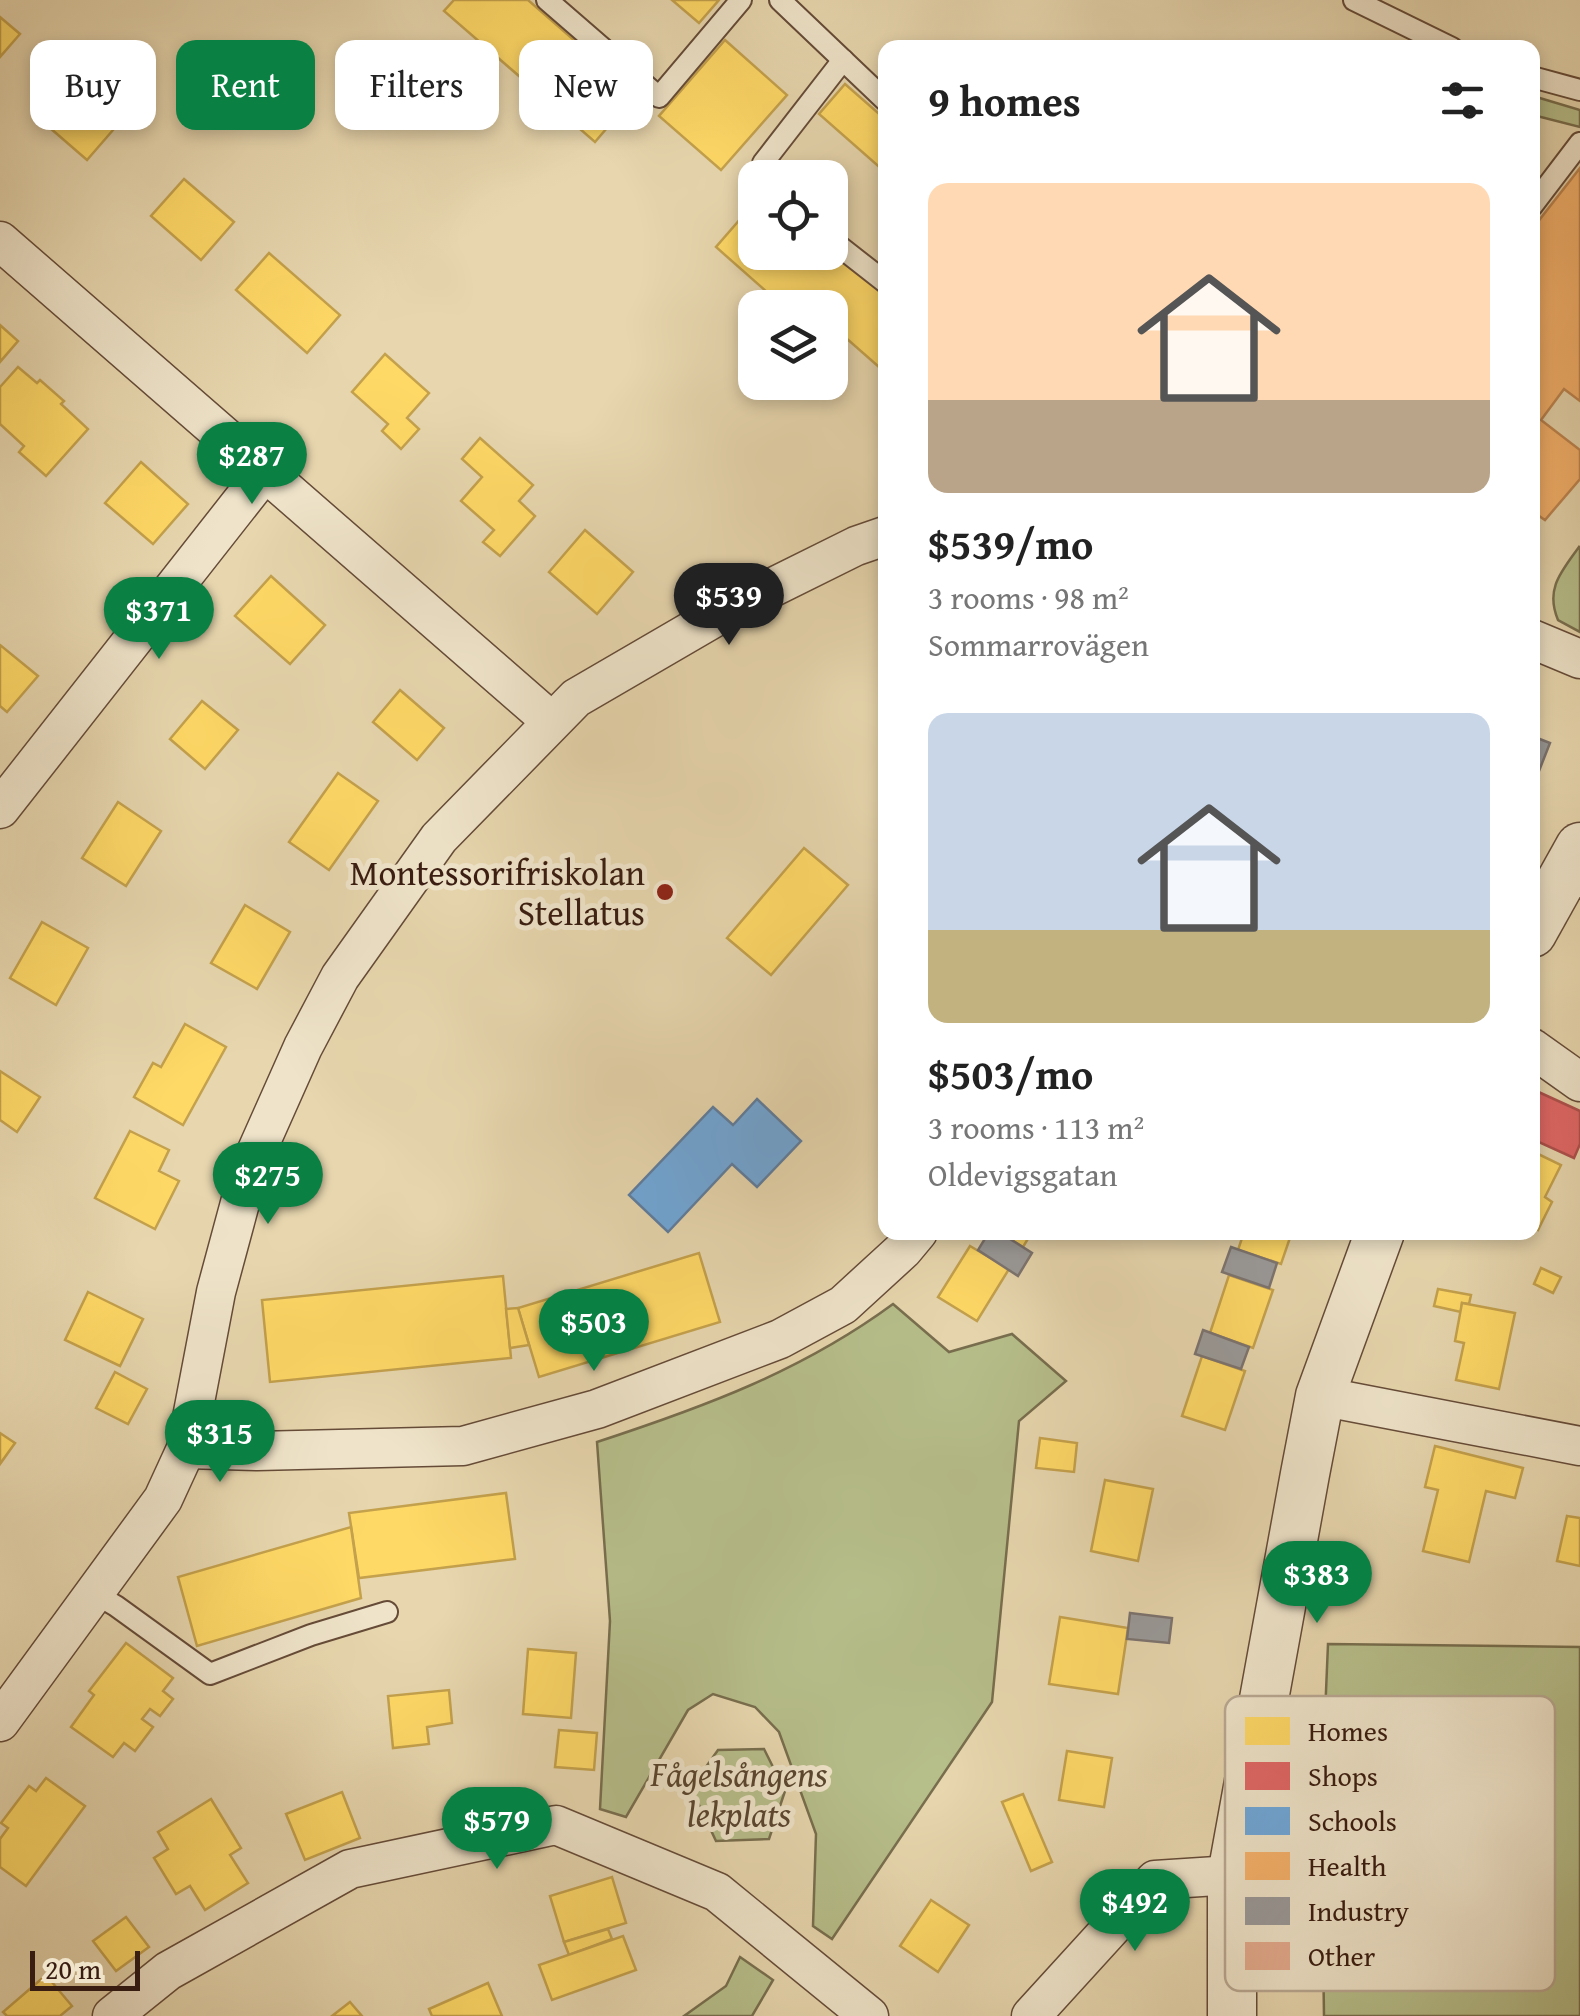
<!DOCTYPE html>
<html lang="en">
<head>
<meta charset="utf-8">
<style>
	body { margin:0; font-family:"Gentium Book Plus",serif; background:#f2f2f2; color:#222; height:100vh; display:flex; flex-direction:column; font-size:38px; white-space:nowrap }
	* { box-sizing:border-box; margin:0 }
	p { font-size:32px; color:#767676 }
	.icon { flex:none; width:55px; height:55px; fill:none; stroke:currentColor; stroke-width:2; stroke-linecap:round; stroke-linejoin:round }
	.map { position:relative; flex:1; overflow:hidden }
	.sheet { position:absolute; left:878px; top:40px; width:662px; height:1200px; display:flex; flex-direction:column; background:#fff; border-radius:20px; box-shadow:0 5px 15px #0003 }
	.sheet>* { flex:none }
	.top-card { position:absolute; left:30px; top:40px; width:698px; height:90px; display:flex; gap:20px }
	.controls { position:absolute; left:738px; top:160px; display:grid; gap:20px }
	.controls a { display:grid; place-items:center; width:110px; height:110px; border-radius:20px; background:#fff; box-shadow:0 5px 15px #0003; font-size:50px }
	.scale { position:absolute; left:30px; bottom:25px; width:110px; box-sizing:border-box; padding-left:10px; border:5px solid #3a1d11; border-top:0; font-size:28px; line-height:35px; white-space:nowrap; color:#3a1d11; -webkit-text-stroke:8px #efe4ca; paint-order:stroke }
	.price { position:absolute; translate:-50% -85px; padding:0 22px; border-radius:35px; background:#0b8043; color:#fff; font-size:32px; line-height:65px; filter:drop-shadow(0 2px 5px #0008) }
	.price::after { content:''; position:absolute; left:50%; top:60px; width:30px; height:22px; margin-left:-15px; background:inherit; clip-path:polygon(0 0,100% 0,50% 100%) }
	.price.active { background:#222; color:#fff }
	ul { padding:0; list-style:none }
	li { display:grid; align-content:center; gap:20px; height:530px; padding:0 50px }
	li span { display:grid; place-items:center; height:310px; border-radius:20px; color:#555 }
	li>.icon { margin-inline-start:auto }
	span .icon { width:180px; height:180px; fill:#fffc; stroke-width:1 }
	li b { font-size:42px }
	h2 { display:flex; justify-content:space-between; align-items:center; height:120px; padding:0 50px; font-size:42px }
	.chip { padding:0 35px; border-radius:20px; background:#fff; box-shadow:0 5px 15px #0003; font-size:35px; line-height:90px }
	.chip.active { background:#0b8043; color:#fff }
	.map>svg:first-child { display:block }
	.green { fill:#b6be8a; stroke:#786e4e; stroke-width:2.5 }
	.homes { fill:#ffd966; stroke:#c4a14c; stroke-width:2.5 }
	.shops { fill:#e06666; stroke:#ae504c; stroke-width:2.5 }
	.schools { fill:#6fa8dc; stroke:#5f7e9f; stroke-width:2.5 }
	.health { fill:#f6b26b; stroke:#be8550; stroke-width:2.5 }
	.industry { fill:#999; stroke:#7c7470; stroke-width:2.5 }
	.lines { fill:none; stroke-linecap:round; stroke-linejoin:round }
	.service-casing { stroke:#654b38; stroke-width:24 }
	.minor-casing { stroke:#654b38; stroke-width:41 }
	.tertiary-casing { stroke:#654b38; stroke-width:51 }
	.service { stroke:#efe4ca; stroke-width:20 }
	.minor { stroke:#efe4ca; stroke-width:38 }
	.tertiary { stroke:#efe4ca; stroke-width:48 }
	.poi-dot { fill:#8f2418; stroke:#efe4ca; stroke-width:4 }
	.labels { text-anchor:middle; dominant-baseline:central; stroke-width:10; stroke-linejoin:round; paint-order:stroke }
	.poi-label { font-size:35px; fill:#3a1d11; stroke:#efe4ca; text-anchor:end }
	.park-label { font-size:35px; font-style:italic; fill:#59452f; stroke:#efe4ca }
	.key { fill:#efe4ca; stroke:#b9a892; stroke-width:2.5 }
	.key-label { font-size:28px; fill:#3a1d11 }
</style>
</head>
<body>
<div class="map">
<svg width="1580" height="2016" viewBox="0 0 1580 2016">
	<rect width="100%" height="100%" fill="#e7d6ae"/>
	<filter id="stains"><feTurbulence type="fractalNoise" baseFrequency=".002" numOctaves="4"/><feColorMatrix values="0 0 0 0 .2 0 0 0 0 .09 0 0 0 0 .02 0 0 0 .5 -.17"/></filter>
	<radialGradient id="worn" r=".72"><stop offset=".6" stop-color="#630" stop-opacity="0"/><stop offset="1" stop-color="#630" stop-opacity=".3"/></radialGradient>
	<!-- green -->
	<g class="green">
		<path d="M1533 96 1580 110V127L1533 115Z"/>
		<path d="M1579 547 1580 548V632L1558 620C1545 589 1561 572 1579 547Z"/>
		<path d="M893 1304 949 1352 1012 1334 1066 1381 1019 1421 992 1702 832 1939 813 1926 816 1834 779 1732 755 1707 713 1694 688 1710 626 1817 600 1809 610 1621 597 1442C704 1407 802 1371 893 1304Z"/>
		<path d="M1328 1644 1580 1647V2016H1324L1321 1810Z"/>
		<path d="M764 1749 785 1791 769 1839 716 1841 691 1788 718 1750Z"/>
		<path d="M740 1957 773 1980 752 2016H684L726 1986Z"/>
	</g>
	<!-- homes -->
	<g class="homes">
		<path d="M454 0H528L636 94 595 142 444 11Z"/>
		<path d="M672 0H719L699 23Z"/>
		<path d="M0 17 20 34 0 57Z"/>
		<path d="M725 40 787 95 721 170 659 116Z"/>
		<path d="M75 83 120 122 87 160 42 121Z"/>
		<path d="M845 84 885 119V172L819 114Z"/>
		<path d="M184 179 234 222 201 260 151 216Z"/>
		<path d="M755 202V252H818L832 264 843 252 885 289V361L879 367 830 324V308H811L802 299 794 308H785L716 247Z"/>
		<path d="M269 253 340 315 307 353 236 290Z"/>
		<path d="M0 325 18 341 0 362Z"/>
		<path d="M385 354 429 393 407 418 419 429 401 449 382 431 388 424 352 392Z"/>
		<path d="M18 367 37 383 40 380 64 401 61 404 88 429 46 476 19 452 24 446 0 424V387Z"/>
		<path d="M480 438 533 485 519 501 535 516 500 556 483 542 494 530 461 501 482 477 462 459Z"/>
		<path d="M141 462 188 504 153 544 105 503Z"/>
		<path d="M585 530 633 572 597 614 549 572Z"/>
		<path d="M271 576 325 625 290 664 235 616Z"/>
		<path d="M0 645 38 676 7 712 0 706Z"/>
		<path d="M400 690 444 728 417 760 373 722Z"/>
		<path d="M202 701 238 730 205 769 170 739Z"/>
		<path d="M338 773 378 801 329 870 289 842Z"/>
		<path d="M118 802 161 831 126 886 82 858Z"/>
		<path d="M804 848 848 885 771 975 727 938Z"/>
		<path d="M245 905 290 932 257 989 211 963Z"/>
		<path d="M42 922 88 948 56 1005 10 978Z"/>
		<path d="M185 1024 226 1047 183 1125 134 1097 153 1063 161 1067Z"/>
		<path d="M0 1071 40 1097 17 1132 0 1120Z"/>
		<path d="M130 1131 169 1150 159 1171 179 1181 155 1229 95 1198Z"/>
		<path d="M1532 1151 1561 1165 1545 1197 1552 1202 1538 1230 1532 1227Z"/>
		<path d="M999 1232H1032L1023 1247Z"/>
		<path d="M1244 1232H1292L1281 1264 1238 1250Z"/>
		<path d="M970 1246 1009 1269 977 1321 938 1297Z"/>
		<path d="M699 1253 720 1322 539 1377 518 1308Z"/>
		<path d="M1541 1268 1561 1277 1553 1293 1534 1284Z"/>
		<path d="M1229 1275 1273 1290 1253 1348 1210 1333Z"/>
		<path d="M503 1276 511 1358 270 1382 262 1300Z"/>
		<path d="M1438 1289 1471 1295 1469 1304 1462 1303 1461 1312 1434 1306Z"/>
		<path d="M88 1292 143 1319 120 1366 65 1340Z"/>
		<path d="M1462 1303 1515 1313 1499 1389 1456 1380 1464 1343 1455 1341Z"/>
		<path d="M518 1308 529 1345 510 1348 506 1309Z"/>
		<path d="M1202 1356 1245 1371 1225 1430 1182 1416Z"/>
		<path d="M115 1372 147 1389 128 1424 96 1408Z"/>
		<path d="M0 1433 15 1443 0 1464Z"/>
		<path d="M1040 1438 1077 1443 1074 1472 1036 1468Z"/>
		<path d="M1435 1446 1523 1468 1515 1498 1486 1491 1469 1562 1423 1551 1438 1490 1425 1487Z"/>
		<path d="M1105 1480 1153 1489 1138 1561 1091 1551Z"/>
		<path d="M506 1493 515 1559 359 1578 349 1513Z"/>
		<path d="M1567 1516 1580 1518V1566L1557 1561Z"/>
		<path d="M351 1527 361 1598 197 1646 178 1577Z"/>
		<path d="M1060 1617 1128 1628 1118 1694 1049 1684Z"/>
		<path d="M126 1643 173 1678 163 1691 173 1699 160 1716 150 1709 142 1719 153 1727 135 1751 124 1743 113 1757 71 1727 94 1695 89 1691Z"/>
		<path d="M528 1649 576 1653 571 1718 523 1714Z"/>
		<path d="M449 1690 452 1723 427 1727 429 1744 393 1748 388 1696Z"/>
		<path d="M559 1730 597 1733 594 1770 555 1767Z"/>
		<path d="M1067 1751 1112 1758 1104 1807 1059 1800Z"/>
		<path d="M46 1778 85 1806 26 1886 0 1867V1839L8 1828 1 1823 29 1786 36 1791Z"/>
		<path d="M342 1792 360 1838 305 1860 286 1814Z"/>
		<path d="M1023 1794 1052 1862 1031 1871 1002 1802Z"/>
		<path d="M211 1799 241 1848 230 1855 248 1883 205 1910 190 1886 176 1894 154 1858 168 1849 158 1832Z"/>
		<path d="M612 1877 626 1923 564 1942 550 1896Z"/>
		<path d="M931 1900 969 1925 938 1972 900 1946Z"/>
		<path d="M126 1917 149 1947 116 1971 93 1941Z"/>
		<path d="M608 1929 612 1939 569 1955 564 1942Z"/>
		<path d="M623 1936 636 1970 552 2000 539 1965Z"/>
		<path d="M46 1975 72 2006 60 2016H7L3 2012Z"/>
		<path d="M488 1983 502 2016H432L429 2009Z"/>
		<path d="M350 2002 362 2016H332Z"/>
	</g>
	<!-- shops -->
	<path class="shops" d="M1532 1089 1580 1111V1144L1574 1158 1532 1139Z"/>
	<!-- schools -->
	<path class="schools" d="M757 1099 801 1141 757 1187 732 1164 668 1232 629 1195 713 1107 733 1125Z"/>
	<!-- health -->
	<path class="health" d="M1580 168V401L1564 389 1541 420 1580 450V479L1545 520 1532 511V219L1536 215 1540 219Z"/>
	<!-- industry -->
	<g class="industry">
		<path d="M1532 736 1550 743 1537 776 1532 775Z"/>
		<path d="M989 1232H999L1032 1253 1018 1276 978 1250Z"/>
		<path d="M1231 1247 1277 1263 1269 1288 1222 1272Z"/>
		<path d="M1203 1330 1249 1347 1241 1369 1195 1354Z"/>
		<path d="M1130 1613 1172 1618 1169 1643 1127 1639Z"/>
	</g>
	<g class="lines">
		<defs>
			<g id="service">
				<path d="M547 0 659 97 741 0"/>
				<path d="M780 0 885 100"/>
				<path d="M1354 0 1452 48"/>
				<path d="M1532 77 1580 90"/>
				<path d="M763 178V163L843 60"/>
				<path d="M1532 206 1580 143"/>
				<path d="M830 239 885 282"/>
				<path d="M94 1593 116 1606 210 1674 311 1635 387 1612"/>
			</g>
			<g id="minor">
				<path d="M0 241 551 721"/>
				<path d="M1532 639 1580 659"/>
				<path d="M0 809 264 473"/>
				<path d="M1532 1048 1580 1082"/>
				<path d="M1320 1396 1580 1446"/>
				<path d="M186 1449 257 1451 463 1446 597 1409 780 1339 843 1305 903 1250 918 1232"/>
				<path d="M0 1722 163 1499 186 1449 216 1292 250 1166 303 1047 340 977 439 838 576 698 729 609 856 546 885 536"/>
				<path d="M112 2016 168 1971 350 1869 556 1825 717 1892 869 2016"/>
				<path d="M1031 2016 1155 1880 1232 1875"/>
			</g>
			<g id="tertiary">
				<path d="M1532 933 1580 847"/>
				<path d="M1232 2016V1875L1305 1474 1320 1396 1380 1232"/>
			</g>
		</defs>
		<!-- service casing -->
		<use href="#service" class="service-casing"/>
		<!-- minor casing -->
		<use href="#minor" class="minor-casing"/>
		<!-- tertiary casing -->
		<use href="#tertiary" class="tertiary-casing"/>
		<!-- service -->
		<use href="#service" class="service"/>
		<!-- minor -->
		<use href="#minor" class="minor"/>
		<!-- tertiary -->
		<use href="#tertiary" class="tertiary"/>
	</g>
	<!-- markers -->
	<circle class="poi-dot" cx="665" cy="892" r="10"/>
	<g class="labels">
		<!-- poi labels -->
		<g class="poi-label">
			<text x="645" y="872">Montessorifriskolan<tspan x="645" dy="40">Stellatus</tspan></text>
		</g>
		<!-- park labels -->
		<g class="park-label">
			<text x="739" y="1773">Fågelsångens<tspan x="739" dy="40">lekplats</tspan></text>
		</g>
	</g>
	<!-- legend -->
	<rect x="1225" y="1696" width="330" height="295" rx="15" class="key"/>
	<rect x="1245" y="1717" width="45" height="28" fill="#ffd966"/>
	<rect x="1245" y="1762" width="45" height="28" fill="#e06666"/>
	<rect x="1245" y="1807" width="45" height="28" fill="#6fa8dc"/>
	<rect x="1245" y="1852" width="45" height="28" fill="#f6b26b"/>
	<rect x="1245" y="1897" width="45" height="28" fill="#999"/>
	<rect x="1245" y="1942" width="45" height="28" fill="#e4ab8e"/>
	<g class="key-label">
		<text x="1308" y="1741">Homes</text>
		<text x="1308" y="1786">Shops</text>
		<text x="1308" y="1831">Schools</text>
		<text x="1308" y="1876">Health</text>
		<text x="1308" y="1921">Industry</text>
		<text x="1308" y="1966">Other</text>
	</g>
	<rect width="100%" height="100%" filter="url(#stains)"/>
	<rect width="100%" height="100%" fill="url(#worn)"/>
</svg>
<div class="controls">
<a><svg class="icon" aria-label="locate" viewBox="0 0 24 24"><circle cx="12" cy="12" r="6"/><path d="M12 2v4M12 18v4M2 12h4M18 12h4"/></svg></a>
<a><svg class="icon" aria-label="layers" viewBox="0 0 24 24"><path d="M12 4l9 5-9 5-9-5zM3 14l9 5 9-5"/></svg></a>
</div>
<div class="scale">20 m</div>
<b class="price" style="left:252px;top:507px">$287</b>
<b class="price active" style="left:729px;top:648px">$539</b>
<b class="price" style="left:159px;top:662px">$371</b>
<b class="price" style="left:268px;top:1227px">$275</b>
<b class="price" style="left:594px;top:1374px">$503</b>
<b class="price" style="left:220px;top:1485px">$315</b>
<b class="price" style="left:1317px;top:1626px">$383</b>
<b class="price" style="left:497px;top:1872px">$579</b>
<b class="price" style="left:1135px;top:1954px">$492</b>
<div class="top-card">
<a class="chip">Buy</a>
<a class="chip active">Rent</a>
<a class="chip">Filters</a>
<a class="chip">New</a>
</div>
<section class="sheet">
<h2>9 homes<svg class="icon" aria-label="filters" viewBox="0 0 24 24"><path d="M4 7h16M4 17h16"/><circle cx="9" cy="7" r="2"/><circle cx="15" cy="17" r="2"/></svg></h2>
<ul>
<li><span style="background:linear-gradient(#ffd9b3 70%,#b9a48a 0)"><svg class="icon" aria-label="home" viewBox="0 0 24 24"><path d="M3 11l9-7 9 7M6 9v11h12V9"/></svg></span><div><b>$539/mo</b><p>3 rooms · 98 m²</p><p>Sommarrovägen</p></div></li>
<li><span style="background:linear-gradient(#c9d6e8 70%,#c2b280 0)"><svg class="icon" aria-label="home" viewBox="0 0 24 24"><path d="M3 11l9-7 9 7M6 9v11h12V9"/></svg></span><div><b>$503/mo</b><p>3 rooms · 113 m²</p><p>Oldevigsgatan</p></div></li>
</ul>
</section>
</div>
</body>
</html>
